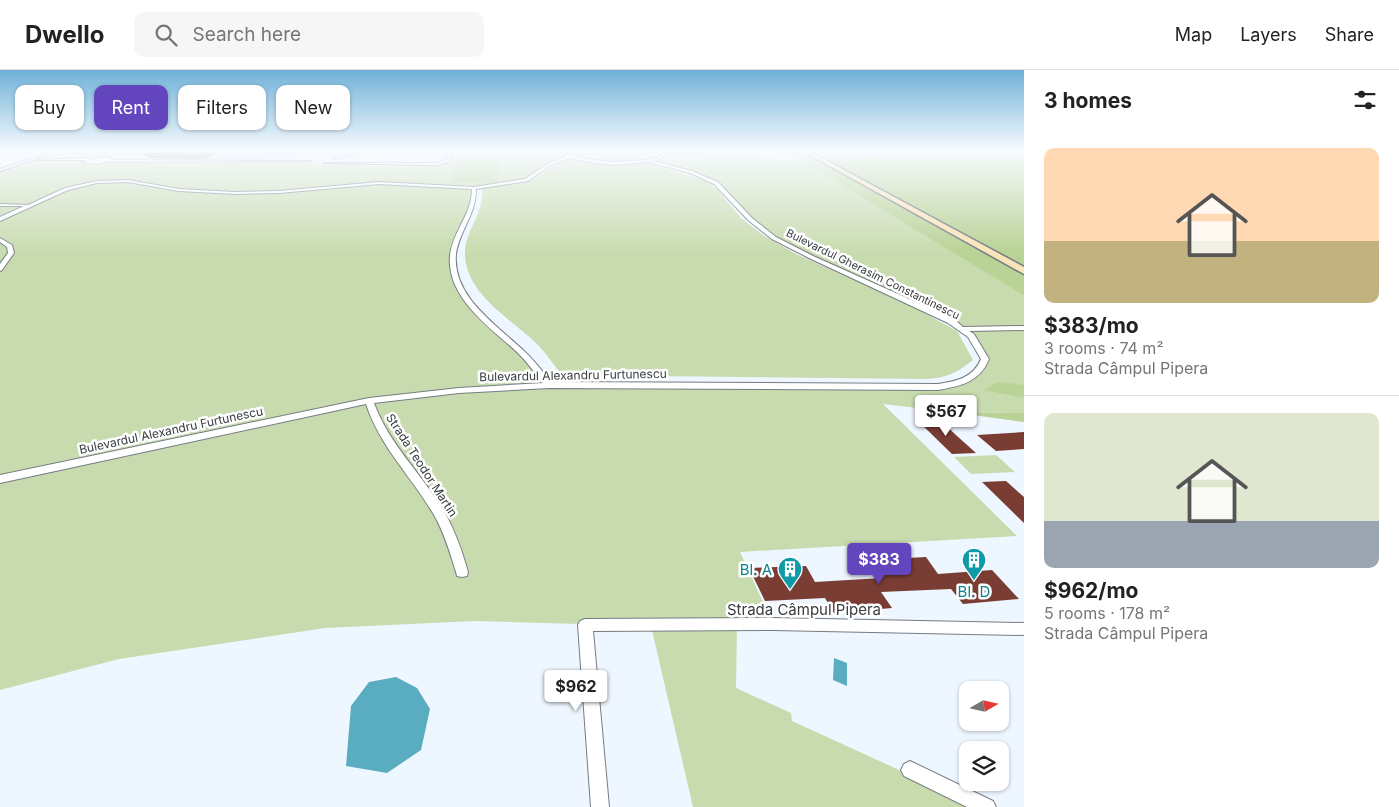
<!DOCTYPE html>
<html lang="en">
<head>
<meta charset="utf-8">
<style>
	body { margin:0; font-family:Inter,sans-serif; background:#f6f6f6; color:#222; height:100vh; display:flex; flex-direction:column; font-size:19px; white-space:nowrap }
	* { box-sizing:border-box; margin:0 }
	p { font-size:16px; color:#767676 }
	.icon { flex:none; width:28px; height:28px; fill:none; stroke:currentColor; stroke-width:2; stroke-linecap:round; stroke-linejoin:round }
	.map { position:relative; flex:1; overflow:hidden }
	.details { display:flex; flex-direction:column; background:#fff; width:375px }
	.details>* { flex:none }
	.hud { position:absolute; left:15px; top:15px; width:475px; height:45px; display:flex; gap:10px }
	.needle { width:32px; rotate:81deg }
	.buttons { position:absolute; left:959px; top:611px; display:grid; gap:10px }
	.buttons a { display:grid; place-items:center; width:50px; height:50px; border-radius:10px; background:#fff; box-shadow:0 1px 4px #0004; font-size:25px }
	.price { position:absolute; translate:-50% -42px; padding:0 11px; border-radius:5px; background:#fff; color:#222; font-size:16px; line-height:32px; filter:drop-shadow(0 1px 2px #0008) }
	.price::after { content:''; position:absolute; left:50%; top:30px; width:15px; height:11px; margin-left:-8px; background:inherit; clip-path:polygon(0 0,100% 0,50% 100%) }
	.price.selected { background:#6346be; color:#fff }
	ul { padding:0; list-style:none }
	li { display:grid; align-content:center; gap:10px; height:265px; padding:0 20px }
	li+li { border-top:1px solid #e0e0e0 }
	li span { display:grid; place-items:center; height:155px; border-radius:10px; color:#555 }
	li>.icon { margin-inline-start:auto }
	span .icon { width:90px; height:90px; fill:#fffc; stroke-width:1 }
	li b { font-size:21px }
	h2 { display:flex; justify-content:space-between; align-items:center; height:60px; padding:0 20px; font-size:21px }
	.pill { padding:0 18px; border-radius:10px; background:#fff; box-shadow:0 1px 4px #0004; font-size:18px; line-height:45px }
	.pill.selected { background:#6346be; color:#fff }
	header { display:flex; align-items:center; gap:30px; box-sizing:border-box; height:70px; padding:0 25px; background:#fff; border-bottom:1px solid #e0e0e0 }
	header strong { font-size:24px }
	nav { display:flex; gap:28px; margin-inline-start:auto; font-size:18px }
	.search { width:350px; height:45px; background:#f6f6f6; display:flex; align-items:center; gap:12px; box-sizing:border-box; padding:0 18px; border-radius:10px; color:#767676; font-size:19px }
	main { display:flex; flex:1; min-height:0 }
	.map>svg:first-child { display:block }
	.built { fill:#dbe9f6 }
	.green { fill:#c8dbae }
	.forest { fill:#b9d295 }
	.water { fill:#5aadc1 }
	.building { fill:#793d33 }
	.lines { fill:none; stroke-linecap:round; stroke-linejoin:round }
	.street-casing { stroke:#757c83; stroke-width:2 }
	.secondary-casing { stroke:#757c83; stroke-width:3 }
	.street { fill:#fff; fill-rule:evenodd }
	.secondary { fill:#fae4ba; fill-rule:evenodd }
	.labels { text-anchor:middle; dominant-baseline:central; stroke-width:5; stroke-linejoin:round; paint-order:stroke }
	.far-street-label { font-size:11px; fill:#383c3f; stroke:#fff }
	.street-label { font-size:12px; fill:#383c3f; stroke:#fff }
	.near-culture-label { font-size:15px; fill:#0d838f; stroke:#fff; text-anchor:end }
	.near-street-label { font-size:15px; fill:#383c3f; stroke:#fff }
</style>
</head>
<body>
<header>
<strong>Dwello</strong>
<div class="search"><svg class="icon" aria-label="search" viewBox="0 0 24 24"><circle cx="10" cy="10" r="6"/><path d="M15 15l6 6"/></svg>Search here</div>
<nav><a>Map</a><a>Layers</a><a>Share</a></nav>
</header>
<main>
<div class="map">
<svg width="1024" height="737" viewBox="0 0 1024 737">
	<rect width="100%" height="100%" fill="#eef6ff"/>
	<!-- built -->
	<path class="built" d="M60 80H383L327 90 325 93 317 94 307 92 110 90 89 93 30 90Z"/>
	<!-- green -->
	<g class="green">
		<path d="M65 80H108L104 81 108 82 72 89 45 88Z"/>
		<path d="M452 80H559L569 87 557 90 522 111 474 118 455 176 456 206 472 235 521 282 549 315 938 317 970 309 985 289 963 259 811 187 761 158 727 122 708 108 650 91 663 86 666 82 803 90 1024 226V315H1016L1011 324 1024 328V343L951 342 883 334 1017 466 740 482 773 554 737 555 736 618 791 643 792 651 980 737H693L651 556 475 551 325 558 119 589 0 620V100L30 90H86L85 92 90 93 88 91 91 90H115L114 88 136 87 127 90 308 92 315 94 327 92 441 93 449 89Z"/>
		<path d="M563 80H661L663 82C652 98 575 94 563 80Z"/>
		<path d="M571 89 608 95 648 93 703 110 716 118 741 148 763 165 796 184 902 231 957 261 973 290C957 303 946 308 926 309L562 305C554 295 547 285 538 275 512 249 467 226 465 185 464 161 485 143 482 118L531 111 553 96Z"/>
		<path d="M996 385 1015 402 971 404 954 387Z"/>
	</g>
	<!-- forest -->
	<g class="forest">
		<path d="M459 80H499L498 113H450Z"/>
		<path d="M785 80H859L856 85 875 87 870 84 881 85V80H1024V226Z"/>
		<path d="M998 312 1024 315V328L984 320Z"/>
		<path d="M951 342 1024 343V352Z"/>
	</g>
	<!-- water -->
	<g class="water">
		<path d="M834 588 847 593V616L833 610Z"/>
		<path d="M396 607 417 618 430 639 421 680 387 703 346 696 351 636 369 612Z"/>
	</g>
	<!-- building -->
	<g class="building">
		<path d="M134 80H222L205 89 149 88Z"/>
		<path d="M939 349 957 366 976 383 952 384 917 350Z"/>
		<path d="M1024 362V379L996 381 977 365Z"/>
		<path d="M1006 411 1024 427V453L982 412Z"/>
		<path d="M926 487 938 504 992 500 1019 529 963 534 951 519 881 522 892 538 834 543 825 528 765 531 749 498 806 496 815 512 882 508 870 490Z"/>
	</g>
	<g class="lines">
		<defs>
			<g id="street">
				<path d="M58 80H62L0 101V99Z"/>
				<path d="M379 80H385L334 89 332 88Z"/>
				<path d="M450 80H454L449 92 436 95 323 93H436L446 90Z"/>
				<path d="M557 80H561L568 84 580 88 613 92 646 90 658 87 666 81 722 85V80H726V86L724 87 667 83 660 89 653 91 692 101 718 112 752 148 776 167 813 186 954 249 963 257 1024 256V260L969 261 974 264 989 289C980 312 961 316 938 320L549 318 459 323 374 333C389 374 420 402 442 438 454 458 462 480 468 502L467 506 462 507 457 506 456 502C450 483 444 462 434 445 412 407 380 377 366 334L0 413V405L369 328 459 318 543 313C535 303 527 292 518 283 490 257 446 228 450 185 453 161 472 144 472 119L379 114 279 123 235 124 179 121 128 112 97 113 68 120 0 151V147L24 136H0V134L28 135 65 118 97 111 128 110 179 119 235 122 279 121 379 112 474 117 525 109 549 93 567 86ZM570 88 595 93 613 95 649 92 690 103 714 114 748 150 772 169 809 188 948 253 968 267 981 289C973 308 957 311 938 314L551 312C543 302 534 290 524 281 497 255 452 227 456 184 459 161 477 143 476 119L528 111 551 95Z"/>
				<path d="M105 87 111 88V90L312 91 105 92 96 94 82 92 87 90H36L89 88 91 90Z"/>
				<path d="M0 168 12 175 14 183 2 200 0 201V194L8 183 7 177 0 172Z"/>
				<path d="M773 548 1024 553V565L773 560 593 561 609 737H591L578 555 580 551 585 549Z"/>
				<path d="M910 691 993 731 996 737H967L904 706 901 700 904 694Z"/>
			</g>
			<path id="secondary" d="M801 80H807L1024 197V204Z"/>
		</defs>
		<!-- street casing -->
		<use href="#street" class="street-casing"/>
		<!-- secondary casing -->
		<use href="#secondary" class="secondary-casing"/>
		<!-- street -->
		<use href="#street" class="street"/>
		<!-- secondary -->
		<use href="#secondary" class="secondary"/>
	</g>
	<!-- sky -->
	<linearGradient id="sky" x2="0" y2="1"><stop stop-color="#6fb1d8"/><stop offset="0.44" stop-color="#f7fbff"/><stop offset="1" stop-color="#f7fbff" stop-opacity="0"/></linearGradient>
	<rect width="1024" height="183" fill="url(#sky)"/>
	<!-- icons -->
	<defs>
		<symbol id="building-pin" viewBox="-11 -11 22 30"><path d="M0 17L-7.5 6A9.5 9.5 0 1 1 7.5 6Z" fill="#0f9aa8" stroke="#fff"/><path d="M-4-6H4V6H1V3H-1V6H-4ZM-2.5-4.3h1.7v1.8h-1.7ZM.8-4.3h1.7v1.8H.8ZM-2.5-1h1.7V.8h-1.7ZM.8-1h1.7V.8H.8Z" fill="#fff"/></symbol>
	</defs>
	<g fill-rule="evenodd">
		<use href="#building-pin" x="960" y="476" width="28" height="38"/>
		<use href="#building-pin" x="776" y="485" width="28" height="38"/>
	</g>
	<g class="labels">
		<!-- far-street labels -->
		<g class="far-street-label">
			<text transform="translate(873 204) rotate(26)">Bulevardul Gherasim Constantinescu</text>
		</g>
		<!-- street labels -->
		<g class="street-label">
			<text transform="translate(573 305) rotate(-1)">Bulevardul Alexandru Furtunescu</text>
			<text transform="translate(171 360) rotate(-12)">Bulevardul Alexandru Furtunescu</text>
			<text transform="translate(422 395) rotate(57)">Strada Teodor Martin</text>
		</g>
		<!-- near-culture labels -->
		<g class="near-culture-label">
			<text x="772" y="499">Bl. A</text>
			<text x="974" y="521" text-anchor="middle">Bl. D</text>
		</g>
		<!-- near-street labels -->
		<g class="near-street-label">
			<text x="804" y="539">Strada Câmpul Pipera</text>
		</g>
	</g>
</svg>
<div class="buttons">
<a><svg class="needle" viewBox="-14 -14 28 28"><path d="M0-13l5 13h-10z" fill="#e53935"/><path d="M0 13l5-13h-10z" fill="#767676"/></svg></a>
<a><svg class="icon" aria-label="layers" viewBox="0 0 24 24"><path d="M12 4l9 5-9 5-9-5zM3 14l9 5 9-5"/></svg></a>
</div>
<b class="price" style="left:946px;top:367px">$567</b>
<b class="price selected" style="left:879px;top:515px">$383</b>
<b class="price" style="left:576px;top:642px">$962</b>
<div class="hud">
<a class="pill">Buy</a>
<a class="pill selected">Rent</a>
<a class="pill">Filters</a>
<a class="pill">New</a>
</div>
</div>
<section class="details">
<h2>3 homes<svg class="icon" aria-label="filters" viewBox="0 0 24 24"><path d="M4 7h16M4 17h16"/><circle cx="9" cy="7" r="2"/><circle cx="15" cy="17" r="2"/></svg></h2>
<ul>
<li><span style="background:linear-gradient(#ffd9b3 60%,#c2b280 0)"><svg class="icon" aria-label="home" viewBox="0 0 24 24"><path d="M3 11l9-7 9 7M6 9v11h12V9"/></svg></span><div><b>$383/mo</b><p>3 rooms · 74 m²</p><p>Strada Câmpul Pipera</p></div></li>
<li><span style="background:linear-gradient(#dfe7d0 70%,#9aa5b1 0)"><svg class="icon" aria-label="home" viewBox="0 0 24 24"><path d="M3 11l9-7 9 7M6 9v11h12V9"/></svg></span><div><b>$962/mo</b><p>5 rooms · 178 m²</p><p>Strada Câmpul Pipera</p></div></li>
</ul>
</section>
</main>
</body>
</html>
